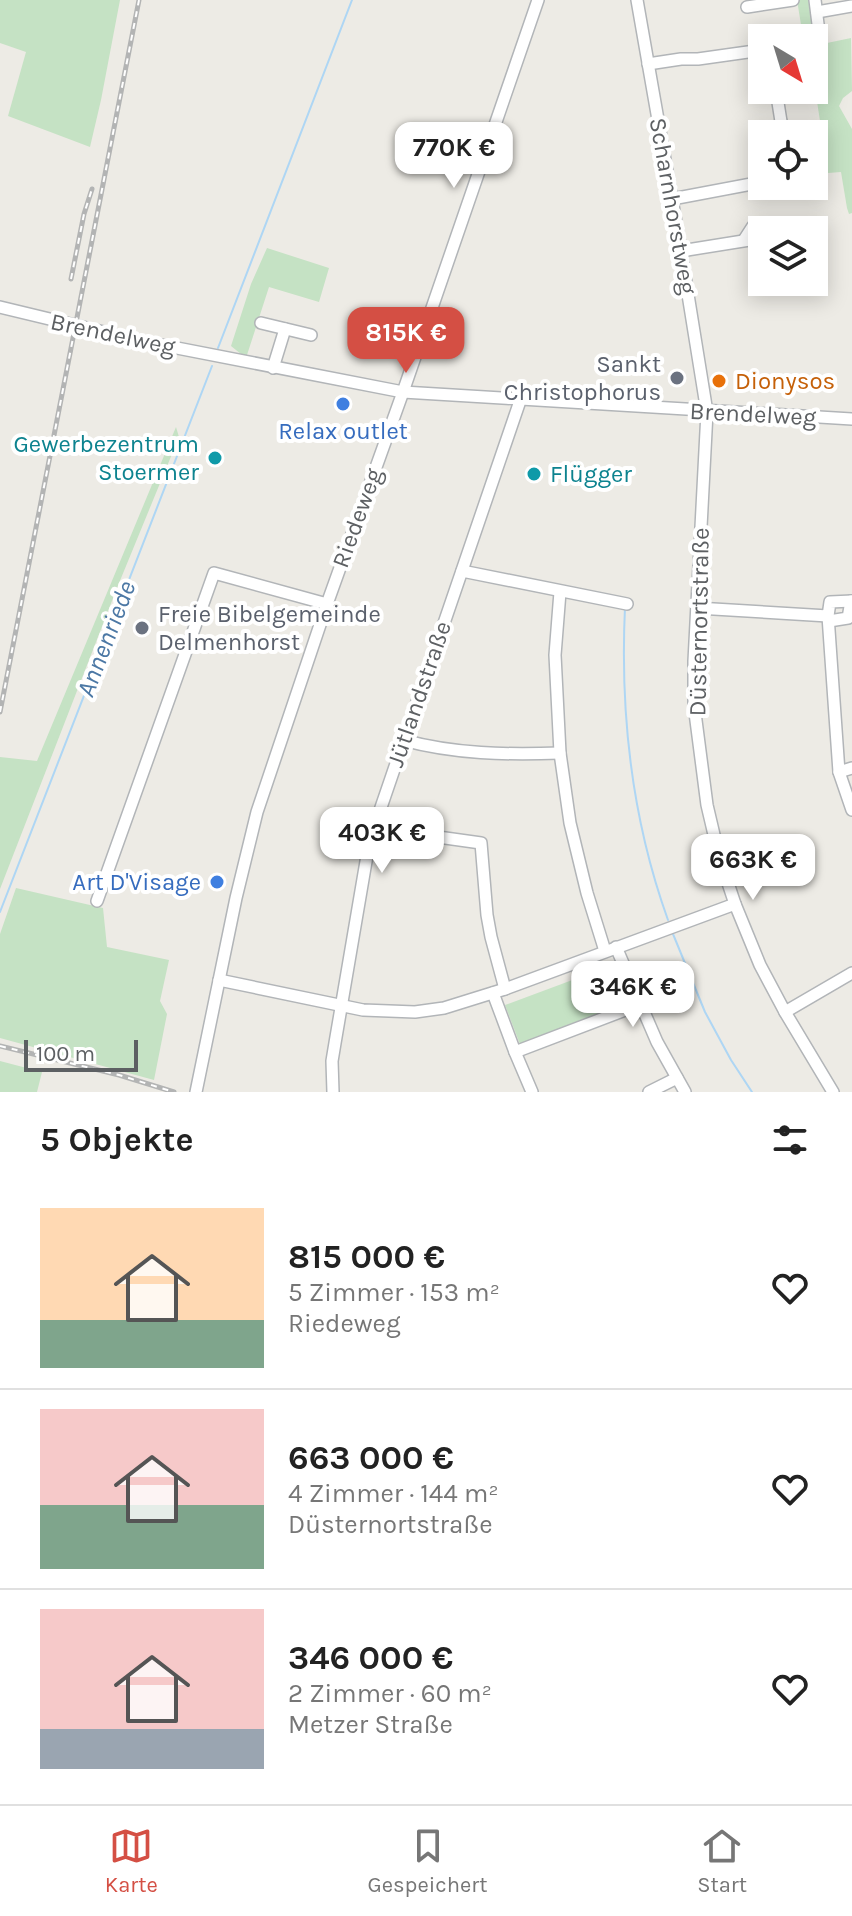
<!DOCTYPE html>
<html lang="de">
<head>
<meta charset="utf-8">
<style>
	body { margin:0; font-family:Karla,sans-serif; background:#f6f6f6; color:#222; height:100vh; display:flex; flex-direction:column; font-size:30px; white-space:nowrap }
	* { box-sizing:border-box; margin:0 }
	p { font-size:26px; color:#767676 }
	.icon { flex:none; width:44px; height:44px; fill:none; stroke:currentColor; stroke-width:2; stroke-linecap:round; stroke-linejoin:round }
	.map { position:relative; height:1092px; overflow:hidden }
	.panel { display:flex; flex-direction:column; background:#fff; flex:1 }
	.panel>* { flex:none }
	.needle { width:52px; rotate:142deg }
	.fabs { position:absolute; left:748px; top:24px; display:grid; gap:16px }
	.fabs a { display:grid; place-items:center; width:80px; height:80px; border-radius:0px; background:#fff; box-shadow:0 4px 20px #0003; font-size:40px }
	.scale { position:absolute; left:24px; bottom:20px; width:114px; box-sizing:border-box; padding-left:8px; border:4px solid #5d6063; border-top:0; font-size:22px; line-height:28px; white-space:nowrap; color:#5d6063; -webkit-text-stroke:6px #fff; paint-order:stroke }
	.price { position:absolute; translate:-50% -68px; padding:0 18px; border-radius:16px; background:#fff; color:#222; font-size:26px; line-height:52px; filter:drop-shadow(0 2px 4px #0008) }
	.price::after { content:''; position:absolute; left:50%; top:48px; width:24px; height:18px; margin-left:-12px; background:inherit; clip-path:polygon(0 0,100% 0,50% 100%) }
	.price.active { background:#d44f44; color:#fff }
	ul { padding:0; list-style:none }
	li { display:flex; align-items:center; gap:24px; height:200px; padding:0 40px }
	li+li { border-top:2px solid #e0e0e0 }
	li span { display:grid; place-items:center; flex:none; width:224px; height:160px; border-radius:0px; color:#555 }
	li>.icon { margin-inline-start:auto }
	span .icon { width:96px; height:96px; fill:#fffc; stroke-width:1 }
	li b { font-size:34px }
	h2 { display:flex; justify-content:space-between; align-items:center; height:96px; padding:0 40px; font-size:34px }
	.dock { display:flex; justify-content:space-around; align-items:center; height:112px; border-top:2px solid #e0e0e0; background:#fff; font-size:22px; color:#767676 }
	.dock a { display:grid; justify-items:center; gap:4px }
	.dock .active { color:#d44f44 }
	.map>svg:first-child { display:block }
	.green { fill:#c5e2c4 }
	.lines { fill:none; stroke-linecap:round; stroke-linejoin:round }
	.stream { stroke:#aed6f4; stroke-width:2 }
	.minor-casing { stroke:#b2b5b8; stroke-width:14 }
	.minor { stroke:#fff; stroke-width:11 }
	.rail-casing { stroke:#b3b4b4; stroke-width:5 }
	.rail { stroke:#fff; stroke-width:2; stroke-dasharray:6; stroke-linecap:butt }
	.worship-dot { fill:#6b7280; stroke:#fff; stroke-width:3 }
	.food-dot { fill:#e8710a; stroke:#fff; stroke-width:3 }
	.shop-dot { fill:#3f7fe0; stroke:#fff; stroke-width:3 }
	.culture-dot { fill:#0f9aa8; stroke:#fff; stroke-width:3 }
	.labels { text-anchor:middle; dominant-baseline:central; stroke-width:8; stroke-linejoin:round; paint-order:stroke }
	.street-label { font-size:24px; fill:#5d6063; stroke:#fff }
	.worship-label { font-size:24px; fill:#5b616d; stroke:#fff; text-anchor:end }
	.food-label { font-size:24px; fill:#c56008; stroke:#fff; text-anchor:start }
	.shop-label { font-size:24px; fill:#366cbe; stroke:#fff }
	.culture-label { font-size:24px; fill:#0d838f; stroke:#fff; text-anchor:end }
	.water-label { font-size:26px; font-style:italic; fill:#4c78a5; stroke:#fff }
</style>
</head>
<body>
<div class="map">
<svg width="852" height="1092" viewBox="0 0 852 1092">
	<rect width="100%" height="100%" fill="#edebe5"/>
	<!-- green -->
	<g class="green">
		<path d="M0 0H120L101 100 90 147 8 116 26 52 0 43Z"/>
		<path d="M797 0H820L827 43 851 38 852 91 843 98 839 106 852 129V213L849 214 847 208 841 172 828 173 814 82V38L803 37Z"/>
		<path d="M267 248 329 268 319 302 269 287 246 358 231 346 251 284Z"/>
		<path d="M176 427 179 437 117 588 0 889V757L37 761Z"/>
		<path d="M16 888 103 908 107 947 169 960 160 1001 167 1014 154 1080 0 1038V934Z"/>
		<path d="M618 963 634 1002 521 1047 505 1005Z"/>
		<path d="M0 1061 42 1072 37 1092H0Z"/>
	</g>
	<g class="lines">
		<!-- stream -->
		<g class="stream">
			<path d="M218 348 352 0"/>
			<path d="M625 607C620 713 632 820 668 920"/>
			<path d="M0 912 212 366"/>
			<path d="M673 934 705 1012 731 1060 752 1092"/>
		</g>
		<defs>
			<g id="minor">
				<path d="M637 0 680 245 707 412 694 661V705L707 805 719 856 735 904 760 965 785 1012 833 1092"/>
				<path d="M747 7 793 0"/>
				<path d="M817 12 852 6"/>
				<path d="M814 41 820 40 815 0"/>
				<path d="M648 64 681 59H698L762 50"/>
				<path d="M776 90 783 134"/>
				<path d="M771 134 781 122"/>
				<path d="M672 199 762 182"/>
				<path d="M744 240 753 226 772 223 773 230"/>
				<path d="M681 251 762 238"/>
				<path d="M0 307 141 341 403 392 852 419"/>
				<path d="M261 323 311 335"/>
				<path d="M273 368 285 329"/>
				<path d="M462 571 627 604"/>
				<path d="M560 592 555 655 560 753 570 823 587 893 605 951"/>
				<path d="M697 608 828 616 830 602 852 601"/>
				<path d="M828 616 839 772 852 810"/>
				<path d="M829 621 848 618 851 601"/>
				<path d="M403 740C454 754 507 755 560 753"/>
				<path d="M839 772 852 768"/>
				<path d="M375 825 431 836 481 843 487 915 491 937 505 989"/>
				<path d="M97 901 214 573 327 604"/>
				<path d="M616 947 657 1042 685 1092"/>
				<path d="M219 980 363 1010 415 1012 444 1008 505 989 735 904"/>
				<path d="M493 993 515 1052 532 1092"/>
				<path d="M785 1012 852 973"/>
				<path d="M515 1052 641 1004"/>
				<path d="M196 1092 236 898 257 812 327 604 403 392 538 0"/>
				<path d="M333 1092 332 1061 335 1043 369 844 375 825 521 398"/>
				<path d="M649 1092 677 1078"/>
			</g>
		</defs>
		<!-- minor casing -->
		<use href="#minor" class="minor-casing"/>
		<!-- minor -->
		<use href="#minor" class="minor"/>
		<defs>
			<g id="rail">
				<path d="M71 279 84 214 92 189"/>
				<path d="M0 712 139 0"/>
				<path d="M0 1046 119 1075 174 1092"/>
			</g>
		</defs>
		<!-- rail casing -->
		<use href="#rail" class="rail-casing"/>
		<!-- rail -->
		<use href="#rail" class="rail"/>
	</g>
	<!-- markers -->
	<g class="worship-dot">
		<circle cx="677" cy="378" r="8"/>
		<circle cx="142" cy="628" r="8"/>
	</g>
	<circle class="food-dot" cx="719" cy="381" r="8"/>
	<g class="shop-dot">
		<circle cx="343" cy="404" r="8"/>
		<circle cx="217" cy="882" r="8"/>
	</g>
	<g class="culture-dot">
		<circle cx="215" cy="458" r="8"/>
		<circle cx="534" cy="474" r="8"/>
	</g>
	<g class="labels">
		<!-- street labels -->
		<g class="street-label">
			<text transform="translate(673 206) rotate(80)">Scharnhorstweg</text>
			<text transform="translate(113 334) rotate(12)">Brendelweg</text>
			<text transform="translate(753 414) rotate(3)">Brendelweg</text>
			<text transform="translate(357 518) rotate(-70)">Riedeweg</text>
			<text transform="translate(699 622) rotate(-89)">Düsternortstraße</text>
			<text transform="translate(419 694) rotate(-71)">Jütlandstraße</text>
		</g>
		<!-- worship labels -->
		<g class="worship-label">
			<text x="661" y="364">Sankt<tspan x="661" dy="28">Christophorus</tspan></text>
			<text x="158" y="614" text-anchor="start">Freie Bibelgemeinde<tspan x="158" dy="28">Delmenhorst</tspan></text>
		</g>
		<!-- food labels -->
		<g class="food-label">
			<text x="735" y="381">Dionysos</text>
		</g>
		<!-- shop labels -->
		<g class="shop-label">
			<text x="343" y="431">Relax outlet</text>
			<text x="201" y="882" text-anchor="end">Art D'Visage</text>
		</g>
		<!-- culture labels -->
		<g class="culture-label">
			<text x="199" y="444">Gewerbezentrum<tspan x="199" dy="28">Stoermer</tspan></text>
			<text x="550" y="474" text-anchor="start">Flügger</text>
		</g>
		<!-- water labels -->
		<g class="water-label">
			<text transform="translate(106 639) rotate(-69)">Annenriede</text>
		</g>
	</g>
</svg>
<div class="fabs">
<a><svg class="needle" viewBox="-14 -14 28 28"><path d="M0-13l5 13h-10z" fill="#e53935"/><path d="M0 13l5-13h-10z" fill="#767676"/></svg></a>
<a><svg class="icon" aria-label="locate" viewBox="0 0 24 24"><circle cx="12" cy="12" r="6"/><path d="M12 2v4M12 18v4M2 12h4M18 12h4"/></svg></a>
<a><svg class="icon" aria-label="layers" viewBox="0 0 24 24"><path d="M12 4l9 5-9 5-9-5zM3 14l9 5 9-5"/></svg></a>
</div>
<div class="scale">100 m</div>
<b class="price" style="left:454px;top:190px">770K €</b>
<b class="price active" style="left:406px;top:375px">815K €</b>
<b class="price" style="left:382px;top:875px">403K €</b>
<b class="price" style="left:753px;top:902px">663K €</b>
<b class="price" style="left:633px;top:1029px">346K €</b>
</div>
<section class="panel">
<h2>5 Objekte<svg class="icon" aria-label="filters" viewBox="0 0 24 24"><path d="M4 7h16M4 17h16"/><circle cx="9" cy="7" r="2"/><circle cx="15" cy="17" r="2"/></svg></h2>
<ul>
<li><span style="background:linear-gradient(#ffd9b3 70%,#7fa58c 0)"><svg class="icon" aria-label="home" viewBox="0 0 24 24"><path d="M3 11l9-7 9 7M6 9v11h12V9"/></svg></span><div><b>815 000 €</b><p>5 Zimmer · 153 m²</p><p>Riedeweg</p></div><svg class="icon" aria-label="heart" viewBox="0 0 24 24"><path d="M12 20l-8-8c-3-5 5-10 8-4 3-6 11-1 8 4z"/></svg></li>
<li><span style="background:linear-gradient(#f6c9c9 60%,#7fa58c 0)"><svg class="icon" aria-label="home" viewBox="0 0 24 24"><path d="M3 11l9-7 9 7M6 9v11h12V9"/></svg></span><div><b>663 000 €</b><p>4 Zimmer · 144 m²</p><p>Düsternortstraße</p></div><svg class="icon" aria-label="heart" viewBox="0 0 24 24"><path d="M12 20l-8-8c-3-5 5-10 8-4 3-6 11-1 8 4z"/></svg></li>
<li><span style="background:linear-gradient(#f6c9c9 75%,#9aa5b1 0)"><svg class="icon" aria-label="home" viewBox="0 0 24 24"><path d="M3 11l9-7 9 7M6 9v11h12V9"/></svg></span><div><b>346 000 €</b><p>2 Zimmer · 60 m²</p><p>Metzer Straße</p></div><svg class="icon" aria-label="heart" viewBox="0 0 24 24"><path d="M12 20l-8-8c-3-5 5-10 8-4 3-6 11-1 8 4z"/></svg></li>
</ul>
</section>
<nav class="dock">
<a class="active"><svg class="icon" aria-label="map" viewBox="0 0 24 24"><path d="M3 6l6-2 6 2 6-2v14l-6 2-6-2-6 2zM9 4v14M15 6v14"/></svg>Karte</a>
<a><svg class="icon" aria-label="saved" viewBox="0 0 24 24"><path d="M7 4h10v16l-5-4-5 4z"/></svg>Gespeichert</a>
<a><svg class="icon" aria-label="home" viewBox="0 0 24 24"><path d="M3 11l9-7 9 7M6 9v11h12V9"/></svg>Start</a>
</nav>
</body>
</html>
